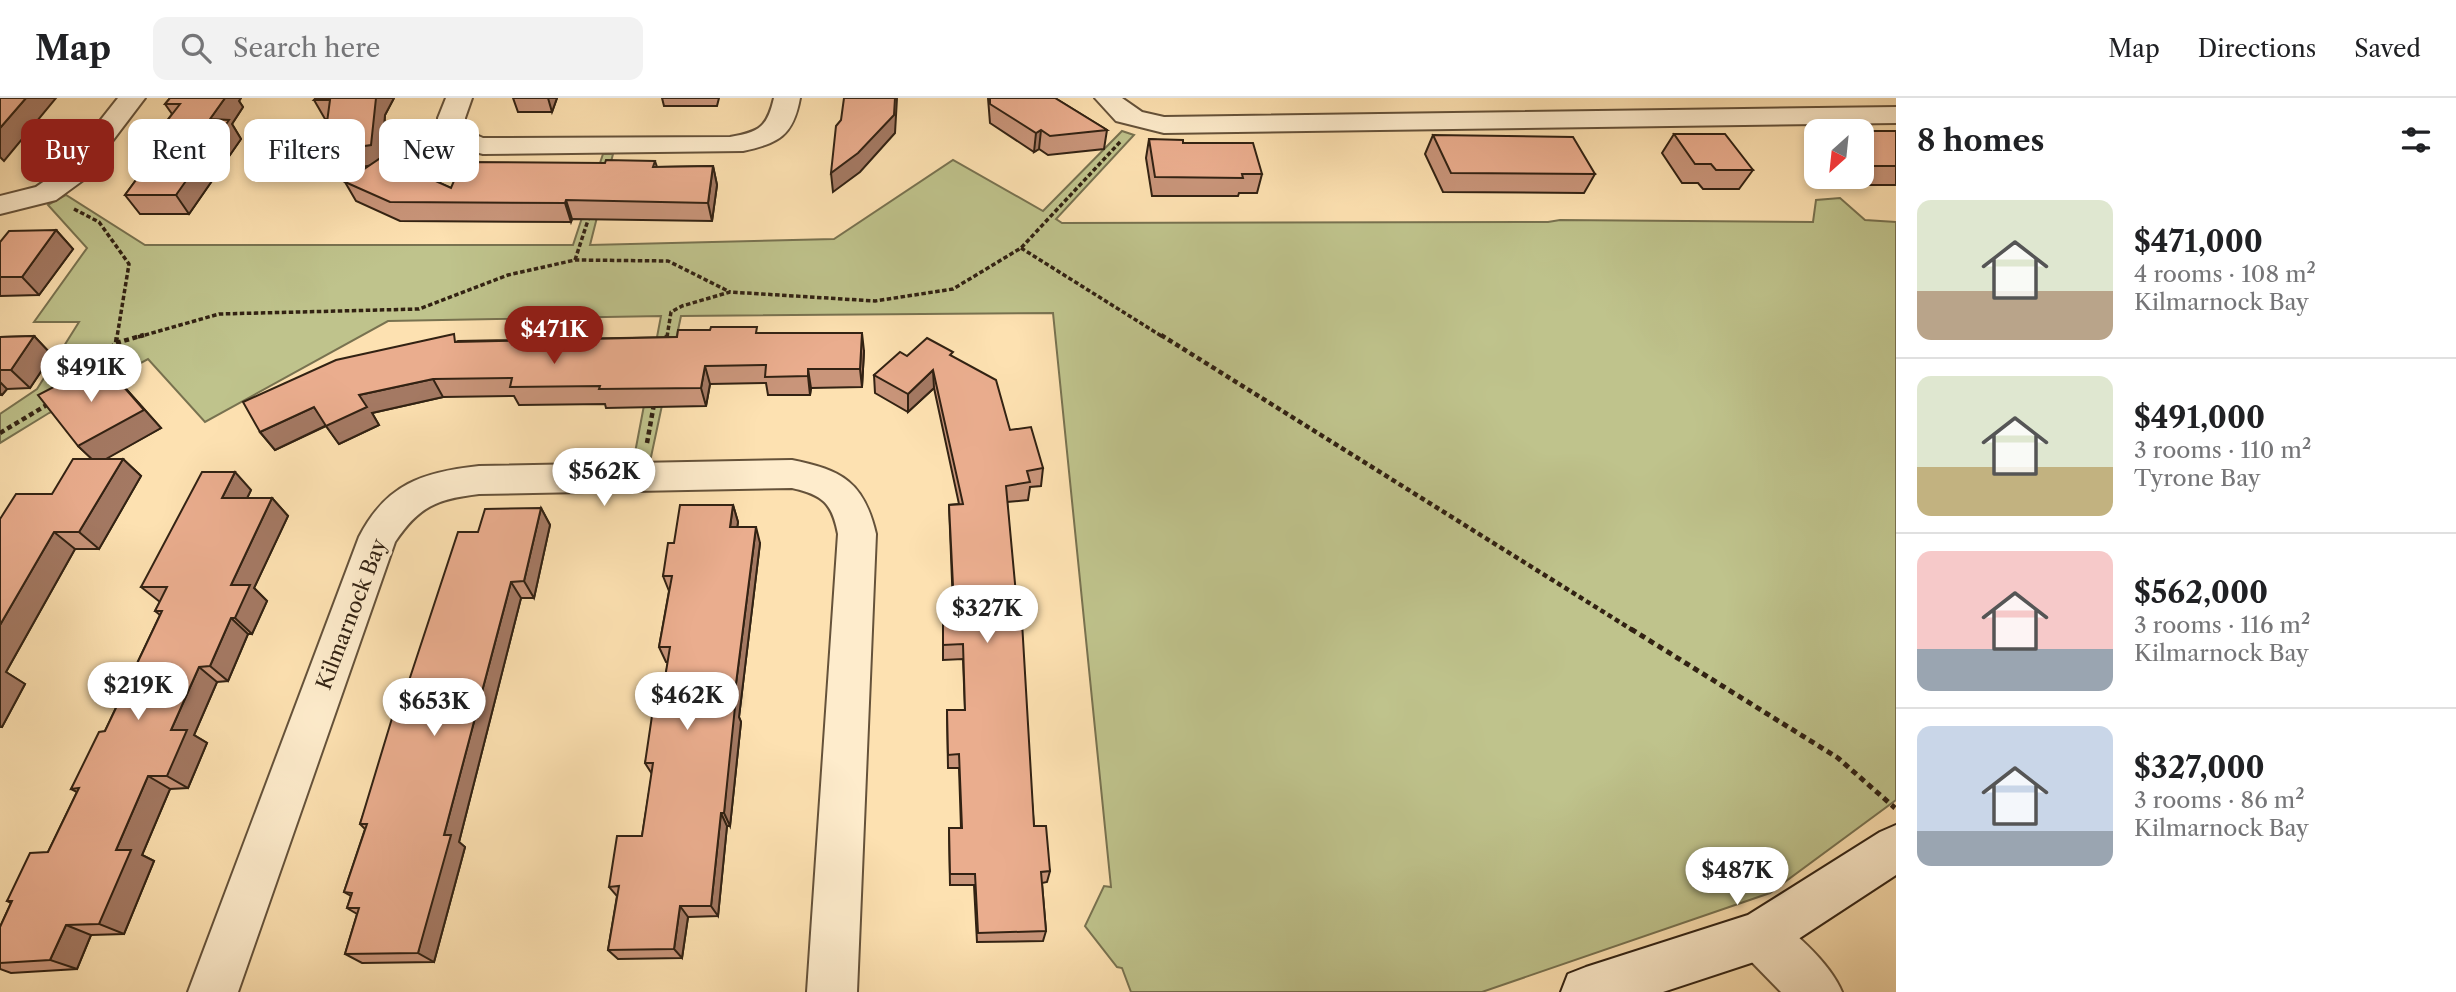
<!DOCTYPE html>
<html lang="en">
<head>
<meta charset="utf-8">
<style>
	body { margin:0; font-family:"Libre Caslon Text",serif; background:#f2f2f2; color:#202124; height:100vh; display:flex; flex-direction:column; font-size:26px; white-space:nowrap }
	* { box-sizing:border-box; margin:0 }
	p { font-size:23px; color:#757577 }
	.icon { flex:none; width:38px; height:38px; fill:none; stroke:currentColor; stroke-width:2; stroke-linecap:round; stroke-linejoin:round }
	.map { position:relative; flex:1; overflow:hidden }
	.details { display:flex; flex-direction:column; background:#fff; width:560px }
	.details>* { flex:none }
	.top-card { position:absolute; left:21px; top:21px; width:665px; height:63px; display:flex; gap:14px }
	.needle { width:46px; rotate:207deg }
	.fabs { position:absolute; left:1804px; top:21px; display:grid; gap:14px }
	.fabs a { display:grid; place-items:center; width:70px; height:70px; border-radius:14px; background:#fff; box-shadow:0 4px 10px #0003; font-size:35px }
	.price { position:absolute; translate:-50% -60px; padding:0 16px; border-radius:24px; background:#fff; color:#222; font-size:23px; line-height:46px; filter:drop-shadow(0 2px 4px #0008) }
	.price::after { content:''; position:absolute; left:50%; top:42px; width:21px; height:16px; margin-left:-10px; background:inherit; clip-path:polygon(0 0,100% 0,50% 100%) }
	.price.on { background:#8f2418; color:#fff }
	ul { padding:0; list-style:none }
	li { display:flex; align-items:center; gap:21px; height:175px; padding:0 21px }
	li+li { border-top:2px solid #e0e0e0 }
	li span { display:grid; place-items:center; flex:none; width:196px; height:140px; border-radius:14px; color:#555 }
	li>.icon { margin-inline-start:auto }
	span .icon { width:84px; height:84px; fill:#fffc; stroke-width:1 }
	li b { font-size:30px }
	h2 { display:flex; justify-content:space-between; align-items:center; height:84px; padding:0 21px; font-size:30px }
	.pill { padding:0 24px; border-radius:14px; background:#fff; box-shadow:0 4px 10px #0003; font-size:24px; line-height:63px }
	.pill.on { background:#8f2418; color:#fff }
	header { display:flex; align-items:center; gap:42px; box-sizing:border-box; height:98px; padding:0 35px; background:#fff; border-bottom:2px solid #e0e0e0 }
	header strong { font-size:33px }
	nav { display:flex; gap:38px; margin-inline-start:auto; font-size:24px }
	.search { width:490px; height:63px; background:#f2f2f2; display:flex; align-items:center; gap:18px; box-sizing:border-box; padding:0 24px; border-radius:14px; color:#757577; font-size:26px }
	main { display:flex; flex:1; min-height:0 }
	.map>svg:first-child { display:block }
	.green { fill:#bfc38c; stroke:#787250; stroke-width:2 }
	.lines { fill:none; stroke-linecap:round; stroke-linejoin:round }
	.street-casing { stroke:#65523a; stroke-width:4 }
	.secondary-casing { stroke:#322213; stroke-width:4 }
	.path-far2 { stroke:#322213; stroke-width:3.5; stroke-dasharray:4.5 2.5; stroke-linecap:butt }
	.path-far1 { stroke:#322213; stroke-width:4.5; stroke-dasharray:5 3.5; stroke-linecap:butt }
	.path { stroke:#322213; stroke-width:5; stroke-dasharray:6 4.5; stroke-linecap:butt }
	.street { fill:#feeccc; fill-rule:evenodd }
	.secondary { fill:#feeccc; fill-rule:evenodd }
	.wall { fill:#c9957a; stroke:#322213; stroke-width:2 }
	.shaded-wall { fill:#a47963; stroke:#322213; stroke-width:2 }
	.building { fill:#eaad8e; stroke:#322213; stroke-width:2 }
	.labels { text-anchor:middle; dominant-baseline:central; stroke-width:7; stroke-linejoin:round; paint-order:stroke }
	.street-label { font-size:21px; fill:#322213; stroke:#feeccc }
</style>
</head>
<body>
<header>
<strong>Map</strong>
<div class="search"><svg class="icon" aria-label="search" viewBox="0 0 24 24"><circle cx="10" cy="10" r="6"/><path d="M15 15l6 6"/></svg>Search here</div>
<nav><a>Map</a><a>Directions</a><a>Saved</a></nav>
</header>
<main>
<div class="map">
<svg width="1896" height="894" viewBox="0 0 1896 894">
	<rect width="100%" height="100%" fill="#fde1b1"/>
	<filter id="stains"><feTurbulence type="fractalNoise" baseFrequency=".00286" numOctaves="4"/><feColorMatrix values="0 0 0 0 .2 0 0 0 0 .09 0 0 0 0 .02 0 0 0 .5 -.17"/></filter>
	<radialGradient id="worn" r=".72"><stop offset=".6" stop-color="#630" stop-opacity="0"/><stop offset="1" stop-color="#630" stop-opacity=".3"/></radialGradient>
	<!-- green -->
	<path class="green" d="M1122 33 1134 37 1056 121 1062 125 1548 124 1560 122 1813 124 1816 102 1840 100 1865 122 1896 124V702L1770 795 1482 894H1131L1122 870 1117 869 1085 828 1104 788 1111 789 1053 215 681 218 651 359 634 360 661 218 388 223 205 324 148 261 49 315 0 345V316L37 291 79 224H34L87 150 48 107 66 97 145 147H573L603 56H613L590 147 834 141 953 62 1043 113Z"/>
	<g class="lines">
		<defs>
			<g id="street">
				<path d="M118 0H145L82 83 56 102 0 116V98L36 89 62 71Z"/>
				<path d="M446 0H472L465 20V32L483 40 730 39C759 34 767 30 774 0H800C793 38 779 45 743 53L483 56 452 48 438 33V20Z"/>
				<path d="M1095 0H1122L1142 14 1164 19 1896 9V25L1164 35 1116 23Z"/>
				<path d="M792 362C842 372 864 384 876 436L857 894H807L838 436C832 405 823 397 792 390L479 396C437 401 419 408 395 444L238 894H188L359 439C386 386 423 374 479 368Z"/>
				<path d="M1760 814C1789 826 1830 865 1842 894H1781L1743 855 1736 838 1743 821Z"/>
			</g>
			<path id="secondary" d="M1896 727V777L1777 855 1760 862 1663 894H1561L1568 876 1586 869 1748 817 1880 734Z"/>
		</defs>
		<!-- street casing -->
		<use href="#street" class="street-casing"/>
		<!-- secondary casing -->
		<use href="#secondary" class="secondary-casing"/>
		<!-- path-far2 -->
		<g class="path-far2">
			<path d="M74 111 99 124 129 166 117 239"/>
			<path d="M1021 150 1163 239"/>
			<path d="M575 162 590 116"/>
			<path d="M138 239 219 216 419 211 508 177 575 162 668 163 730 194"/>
			<path d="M667 239 671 214 682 208 730 194 875 203 953 191 1021 150 1121 43"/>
		</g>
		<!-- path-far1 -->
		<g class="path-far1">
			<path d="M1161 237 1634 533"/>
			<path d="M666 242 667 237"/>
			<path d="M116 245 144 237"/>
			<path d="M85 273 116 245 117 237"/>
			<path d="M0 335 50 305"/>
			<path d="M647 345 654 306"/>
		</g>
		<!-- path -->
		<path class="path" d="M1631 531 1838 660 1895 710"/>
		<!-- street -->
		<use href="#street" class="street"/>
		<!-- secondary -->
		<use href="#secondary" class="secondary"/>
	</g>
	<!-- wall -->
	<g class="wall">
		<path d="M170 0H241L239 3 243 9 232 26 241 41 189 116H140L125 97 155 56 152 52 164 38 160 32 172 16 165 6Z"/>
		<path d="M316 0H394L385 17 382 59 451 90 605 65 655 63 657 69 713 68 717 87 712 123 572 121 571 124 400 123 356 103 345 84 369 68 333 73 327 21H325L314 2Z"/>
		<path d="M513 0H557L552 14H518Z"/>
		<path d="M662 0H719L717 8H664Z"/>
		<path d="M988 0H1055L1107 32 1104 51 1048 57 1039 51 1034 54 990 25Z"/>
		<path d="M1862 33H1896V87H1854L1847 79H1862Z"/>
		<path d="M1674 36 1753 72 1739 91H1703L1698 85H1682L1662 55Z"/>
		<path d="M1433 37 1595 76 1584 95 1443 94 1425 56Z"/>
		<path d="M1149 41 1183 45 1262 76 1257 95H1239L1238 98H1152L1146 60Z"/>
		<path d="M56 132 73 151 39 197 0 198V144Z"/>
		<path d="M34 238 52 257 30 290 7 291 2 297H0V239Z"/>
		<path d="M677 239 864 253 862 289 811 290 810 297H768L766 285 710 286 706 308 606 310 605 306 519 307 514 298 443 299 372 315 379 327 339 346 326 328 275 352 260 334 458 243Z"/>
		<path d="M907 258 953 259 1010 332 1043 370 1041 388 1030 389 1028 402 1007 404 1034 728 1050 773 1047 784 1042 785 1046 833 1043 843 977 844 974 787H950L949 730H961L959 670H948L947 612H965L963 561 943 562V508H953L949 407 959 406 934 290 908 314 875 295 874 277Z"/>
		<path d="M102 264 161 330 105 361H123L141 378 99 451H75L6 574 25 586 2 629H0V421L52 396 92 361 78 348Z"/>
		<path d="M251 392 247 400H272L288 418 254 490 267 503 252 536H248L228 583 217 584 194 637 207 645 188 690 170 691 142 757 154 763 124 836 91 837 77 871 11 875 0 871V829L11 805 7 803 48 754 77 694 71 691 105 633 160 517 155 513 160 504 141 489Z"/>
		<path d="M733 407 738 424 737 429 760 445 739 619 741 624 730 728H727L718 818 688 819 682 860 618 861 608 852 617 798 609 789 642 738 652 676 645 665 660 611 668 564H666L659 549 669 493 663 478 674 445Z"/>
		<path d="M541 410 550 427 534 500H521L459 744 465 749 434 864 362 865 345 856 357 816 347 810 351 798 344 794 365 731 360 726 398 616 478 434Z"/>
	</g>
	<!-- shaded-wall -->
	<g class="shaded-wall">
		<path d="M26 0H56L4 63 0 59V30Z"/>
		<path d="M225 0H241L239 3 243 9 232 26 241 41 189 116 176 97 210 21Z"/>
		<path d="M376 0H394L385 17 381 66 333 73 323 54Z"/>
		<path d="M548 0H557L552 14Z"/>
		<path d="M895 0H897L895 35 860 74 833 94 831 75Z"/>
		<path d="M1041 32 1039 51 1034 54 1036 35Z"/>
		<path d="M713 68 717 87 712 123 708 105Z"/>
		<path d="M566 102 572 121 571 124 565 105Z"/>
		<path d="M56 132 73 151 39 197 22 179Z"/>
		<path d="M862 235 864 253 862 289 860 271Z"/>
		<path d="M34 238 52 257 30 290 11 272Z"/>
		<path d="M102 264 161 330 97 366 78 348Z"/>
		<path d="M705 268 710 286 706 308 701 290Z"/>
		<path d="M808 271 811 290 810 297 808 278Z"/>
		<path d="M933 272 934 290 908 314V296Z"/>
		<path d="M433 281 443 299 372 315 379 327 339 346 326 328 359 297Z"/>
		<path d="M0 284 7 291 2 297 0 295Z"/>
		<path d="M314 309 327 327 275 352 260 334Z"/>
		<path d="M123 361 141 378 99 451 79 434Z"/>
		<path d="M235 374 251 392 239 417 222 400Z"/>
		<path d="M272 400 288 418 254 490 267 503 252 536 235 520 231 487Z"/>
		<path d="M733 407 738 424 735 446 730 429Z"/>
		<path d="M541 410 550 427 534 500 524 483Z"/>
		<path d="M756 429 760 445 739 619 741 624 730 728 724 715 733 609Z"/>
		<path d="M54 434 75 451 6 574 25 586 2 629 0 628V527Z"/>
		<path d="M511 484 521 500 459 744 465 749 434 864 418 855 444 737Z"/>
		<path d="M231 520 248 536 228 583 210 568Z"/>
		<path d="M199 569 217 584 194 637 207 645 188 690 167 678 171 632Z"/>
		<path d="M148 678 170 691 142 757 154 763 124 836 99 826 116 752Z"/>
		<path d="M721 715 727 728 718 818 711 808Z"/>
		<path d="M680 808 688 819 682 860 674 851Z"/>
		<path d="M66 827 91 837 77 871 50 862Z"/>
	</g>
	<!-- building -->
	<g class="building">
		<path d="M0 0H26L0 30Z"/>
		<path d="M170 0H225L210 21 229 22 176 97H125L158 52H152L169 32H160L180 6H165Z"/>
		<path d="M316 0H376L371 47 323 54 330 2H314Z"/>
		<path d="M844 0H895L894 17 858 55 831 75 836 28 841 22Z"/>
		<path d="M990 0H1055L1107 32 1050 38 1041 32 1036 35 990 6Z"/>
		<path d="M1862 33H1896V68H1870L1862 59Z"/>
		<path d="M1674 36H1725L1753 72H1716L1711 66H1695Z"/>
		<path d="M1433 37 1573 39 1595 76 1451 75Z"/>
		<path d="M1149 41 1183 42V45H1253L1262 76H1242L1243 80 1155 79Z"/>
		<path d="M382 59 451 90 462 64 605 65 606 62 655 63 653 69 713 68 708 105 566 102 565 105 390 104 345 84Z"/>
		<path d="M56 132 22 179H0V144L9 133Z"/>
		<path d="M711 229H757L756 235H862L860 271H808V278L765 279 766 267 705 268 701 290 599 291 600 288 510 289 512 280 433 281 359 297 367 309 326 328 314 309 260 334 243 304 336 262 454 236 455 244 677 239 678 232H710Z"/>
		<path d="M34 238 11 272H0V239Z"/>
		<path d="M927 240 953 254 950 257 996 282 1010 332 1031 329 1043 370 1027 373 1030 384 1006 388 1017 507H1021L1034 728H1046L1050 773 1041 774 1046 833 978 835 975 776H950L949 730H962L959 656 948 657 947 612H965L963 546 943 547V508H954L949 407 963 406 933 272 908 296 874 277 900 254 907 258Z"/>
		<path d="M102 264 144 312 78 348 38 297Z"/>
		<path d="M73 361H123L79 434H54L0 527V421L16 396H52Z"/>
		<path d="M202 374H235L222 400H272L231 487H250L235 520H231L210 568 199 569 171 632H187L167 678H148L116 752H131L99 826 66 827 50 862 0 865V829L12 803H7L30 755 48 754 79 690 71 691 99 634 105 633 162 513H155L167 489H141Z"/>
		<path d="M680 407H733L730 429H756L733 609H735L724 715H721L711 808H680L674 851 608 852 619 788 609 789 617 738H642L653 665H645L653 611H660L670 549H659L672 478H663L668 445H674Z"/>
		<path d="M541 410 524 483 511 484 444 737H451L418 855 345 856 359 810H347L352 795 344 794 367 726H360L393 617 398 616 458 434H478L485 411Z"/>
	</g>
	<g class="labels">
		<!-- street labels -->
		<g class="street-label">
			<text transform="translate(351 516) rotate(-69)">Kilmarnock Bay</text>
		</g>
	</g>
	<rect width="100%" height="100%" filter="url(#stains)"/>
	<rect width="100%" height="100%" fill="url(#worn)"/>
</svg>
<div class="fabs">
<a><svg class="needle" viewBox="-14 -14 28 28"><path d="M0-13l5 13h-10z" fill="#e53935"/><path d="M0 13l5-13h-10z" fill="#757577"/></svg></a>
</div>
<b class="price on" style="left:554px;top:268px">$471K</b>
<b class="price" style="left:91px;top:306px">$491K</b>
<b class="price" style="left:604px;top:410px">$562K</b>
<b class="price" style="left:987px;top:547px">$327K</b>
<b class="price" style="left:138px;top:624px">$219K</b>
<b class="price" style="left:687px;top:634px">$462K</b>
<b class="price" style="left:434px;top:640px">$653K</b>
<b class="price" style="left:1737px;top:809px">$487K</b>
<div class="top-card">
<a class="pill on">Buy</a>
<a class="pill">Rent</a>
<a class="pill">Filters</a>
<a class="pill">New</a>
</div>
</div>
<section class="details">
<h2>8 homes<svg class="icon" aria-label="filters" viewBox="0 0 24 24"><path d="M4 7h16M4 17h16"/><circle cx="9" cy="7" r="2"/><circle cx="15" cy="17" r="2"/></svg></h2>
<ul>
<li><span style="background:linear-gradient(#dfe7d0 65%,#b9a48a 0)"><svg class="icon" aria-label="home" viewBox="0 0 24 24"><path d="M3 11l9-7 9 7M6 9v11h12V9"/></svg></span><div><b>$471,000</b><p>4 rooms · 108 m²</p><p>Kilmarnock Bay</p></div></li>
<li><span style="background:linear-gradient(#dfe7d0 65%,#c2b280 0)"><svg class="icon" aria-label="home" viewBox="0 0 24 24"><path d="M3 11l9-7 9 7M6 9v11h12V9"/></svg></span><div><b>$491,000</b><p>3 rooms · 110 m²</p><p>Tyrone Bay</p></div></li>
<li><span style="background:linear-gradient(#f6c9c9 70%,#9aa5b1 0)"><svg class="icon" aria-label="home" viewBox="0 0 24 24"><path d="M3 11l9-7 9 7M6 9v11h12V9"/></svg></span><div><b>$562,000</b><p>3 rooms · 116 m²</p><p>Kilmarnock Bay</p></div></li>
<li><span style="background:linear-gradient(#c9d6e8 75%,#9aa5b1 0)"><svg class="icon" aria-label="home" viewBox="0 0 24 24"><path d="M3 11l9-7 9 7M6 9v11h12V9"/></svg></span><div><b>$327,000</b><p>3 rooms · 86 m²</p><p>Kilmarnock Bay</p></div></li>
</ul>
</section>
</main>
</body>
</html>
